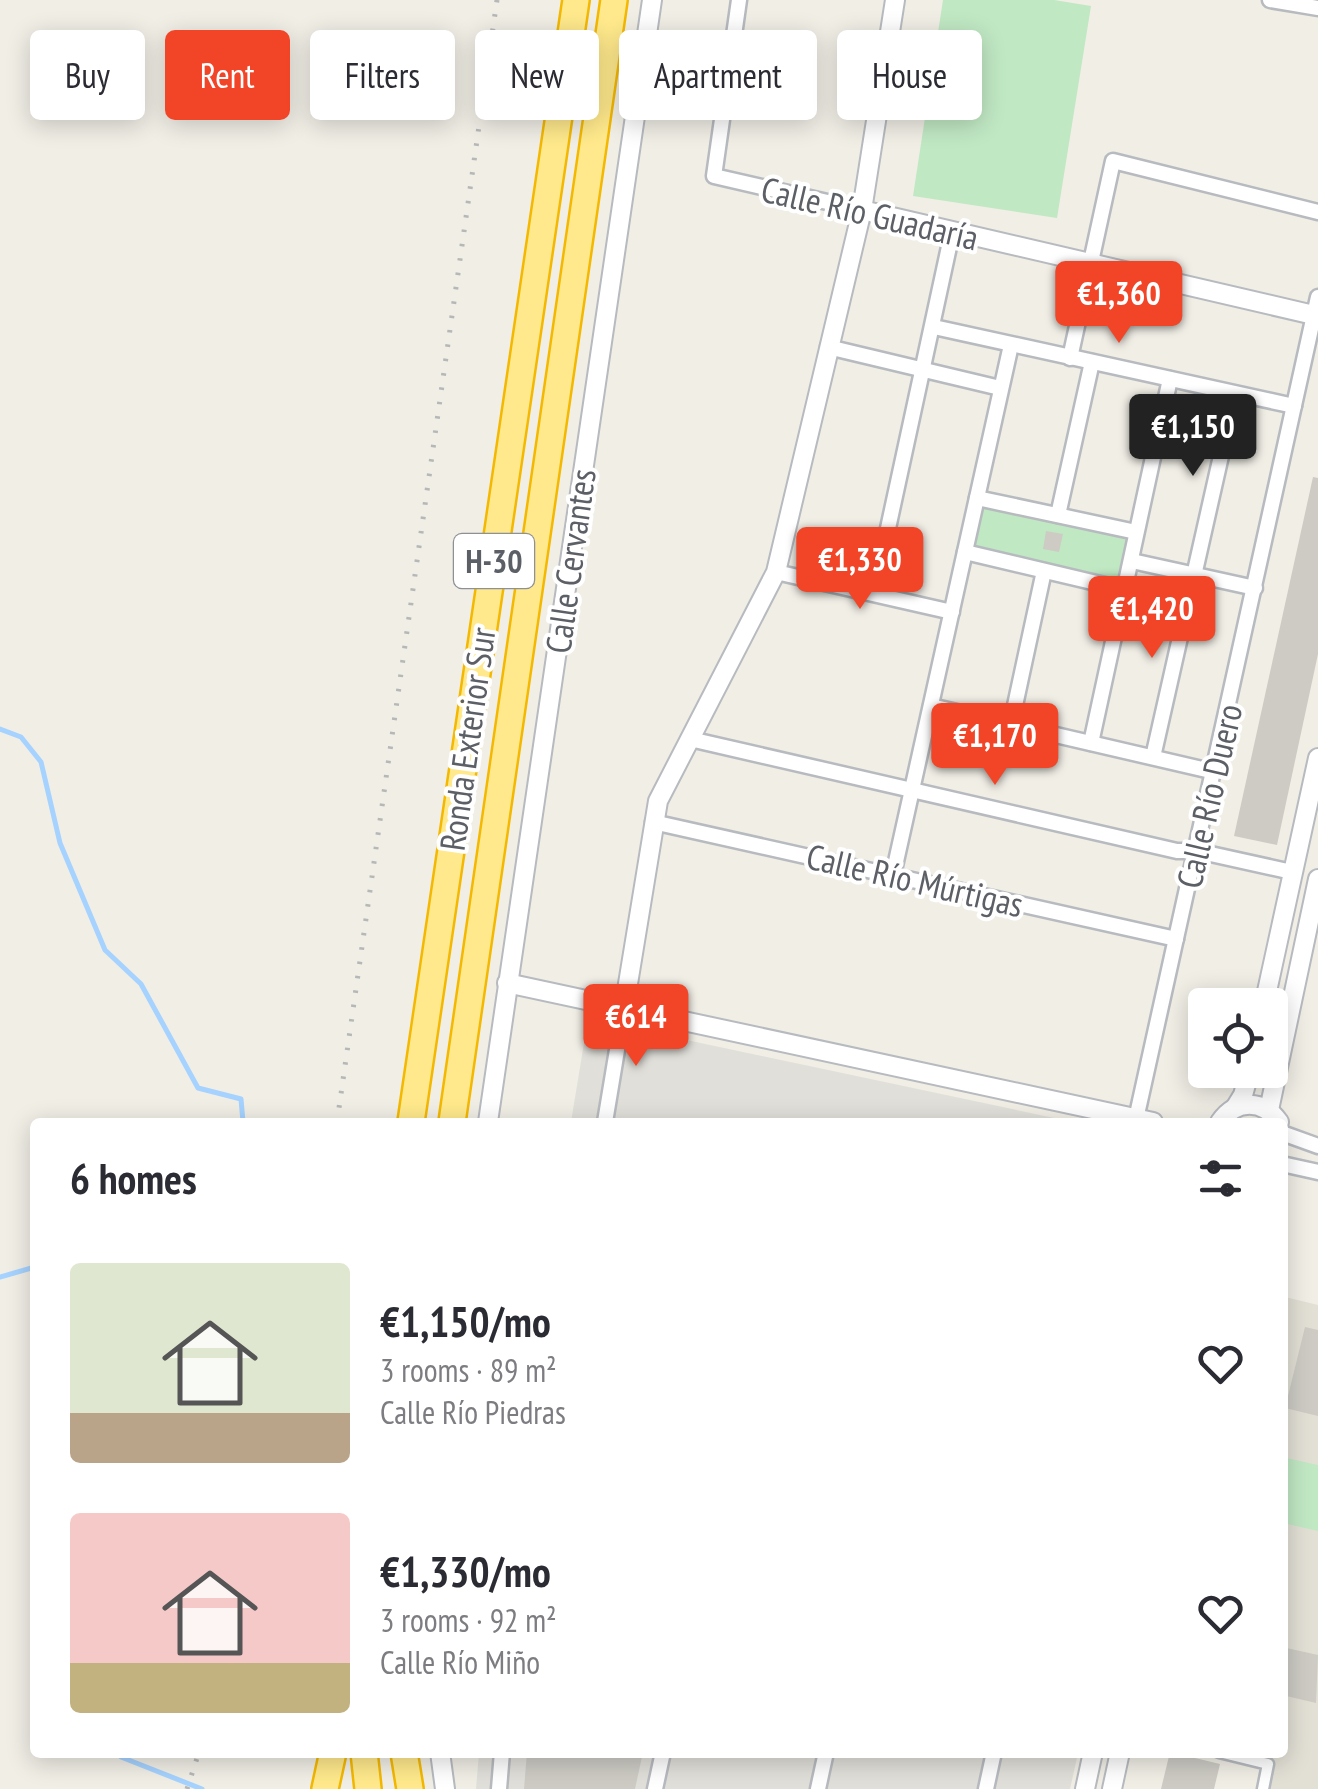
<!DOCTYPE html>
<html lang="en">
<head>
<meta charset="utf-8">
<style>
	body { margin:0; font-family:"PT Sans Narrow",sans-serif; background:#f2f2f3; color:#2b2b33; height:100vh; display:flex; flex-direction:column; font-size:38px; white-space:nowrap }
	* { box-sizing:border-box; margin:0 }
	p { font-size:32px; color:#7c7c81 }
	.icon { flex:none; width:55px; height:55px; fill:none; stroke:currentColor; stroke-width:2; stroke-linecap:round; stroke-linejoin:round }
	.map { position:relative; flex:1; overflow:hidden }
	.panel { position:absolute; left:30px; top:1118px; width:1258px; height:640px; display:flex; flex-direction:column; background:#fff; border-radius:10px; box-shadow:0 5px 25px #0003 }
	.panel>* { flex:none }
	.hud { position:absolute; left:30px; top:30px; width:1260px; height:90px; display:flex; gap:20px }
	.fabs { position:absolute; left:1188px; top:988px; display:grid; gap:20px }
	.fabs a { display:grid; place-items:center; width:100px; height:100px; border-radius:10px; background:#fff; box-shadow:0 5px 25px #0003; font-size:50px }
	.price { position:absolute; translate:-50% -85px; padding:0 22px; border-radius:10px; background:#f24528; color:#fff; font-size:32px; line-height:65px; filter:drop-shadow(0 2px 5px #0008) }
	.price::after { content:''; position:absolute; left:50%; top:60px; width:30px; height:22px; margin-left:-15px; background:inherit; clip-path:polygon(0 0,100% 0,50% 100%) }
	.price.selected { background:#222; color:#fff }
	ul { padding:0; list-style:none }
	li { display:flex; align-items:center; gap:30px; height:250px; padding:0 40px }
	li span { display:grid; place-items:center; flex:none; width:280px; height:200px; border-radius:10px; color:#555 }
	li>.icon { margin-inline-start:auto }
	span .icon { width:120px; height:120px; fill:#fffc; stroke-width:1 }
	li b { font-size:42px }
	h2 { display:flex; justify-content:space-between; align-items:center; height:120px; padding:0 40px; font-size:42px }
	.chip { padding:0 35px; border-radius:10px; background:#fff; box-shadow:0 5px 25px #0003; font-size:35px; line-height:90px }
	.chip.selected { background:#f24528; color:#fff }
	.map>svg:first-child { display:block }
	.industrial { fill:#e0dfd9 }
	.education { fill:#e2e0d5 }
	.green { fill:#c0e8c3 }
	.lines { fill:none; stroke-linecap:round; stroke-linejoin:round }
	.stream { stroke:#a5d2ff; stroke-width:5 }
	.building { fill:#cdcbc4 }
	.pedestrian-casing { stroke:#b7babf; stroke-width:15 }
	.minor-casing { stroke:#b7babf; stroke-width:19 }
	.tertiary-casing { stroke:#b7babf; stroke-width:22 }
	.motorway-casing { stroke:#f4b800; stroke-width:30 }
	.pedestrian { stroke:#fff; stroke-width:10 }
	.minor { stroke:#fff; stroke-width:14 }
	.tertiary { stroke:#fff; stroke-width:18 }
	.motorway { stroke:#ffe98c; stroke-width:25 }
	.rail { stroke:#b6b7b7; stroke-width:5; stroke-dasharray:2.5 12; stroke-linecap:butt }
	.labels { text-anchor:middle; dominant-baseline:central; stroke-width:8; stroke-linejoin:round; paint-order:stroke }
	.shield { fill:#fff; stroke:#8d9094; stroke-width:2.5 }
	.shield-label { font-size:32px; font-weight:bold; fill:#5c6066 }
	.street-label { font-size:35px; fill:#5c6066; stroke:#fff }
</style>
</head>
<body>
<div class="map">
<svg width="1318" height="1789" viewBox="0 0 1318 1789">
	<rect width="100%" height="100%" fill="#f0eee5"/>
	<!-- industrial -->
	<g class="industrial">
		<path d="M588 1019 1073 1122H571Z"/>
		<path d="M479 1753H1078L1070 1789H476Z"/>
	</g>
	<!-- education -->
	<path class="education" d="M1285 1297 1318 1305V1789H1267L1274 1759 1243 1753 1282 1752V1308Z"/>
	<!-- green -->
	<g class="green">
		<path d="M943 0H1054L1091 6 1057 218 913 196Z"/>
		<path d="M980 505 1127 538 1117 579 970 547Z"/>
		<path d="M1282 1457 1318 1465V1531L1283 1523Z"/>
	</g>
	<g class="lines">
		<!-- stream -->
		<g class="stream">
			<path d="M0 729 21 737 41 762 60 843 105 950 141 984 198 1088 241 1099 243 1122"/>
			<path d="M0 1277 35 1267"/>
			<path d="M121 1752V1757L202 1789"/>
		</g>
	</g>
	<!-- building -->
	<g class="building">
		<path d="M1313 477 1318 478V654L1277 845 1234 836Z"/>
		<path d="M1046 531 1063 534 1059 552 1043 549Z"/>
		<path d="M1305 1327 1318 1330V1416L1285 1408Z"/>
		<path d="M1282 1647 1318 1655 1316 1703 1282 1695Z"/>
		<path d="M527 1752H643L635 1789H524Z"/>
		<path d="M1170 1752 1220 1764 1214 1789H1161Z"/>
	</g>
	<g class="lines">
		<defs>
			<path id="pedestrian" d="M1219 1752 1268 1764 1263 1789"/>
			<g id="minor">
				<path d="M739 0 714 176 862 210"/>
				<path d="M1270 0 1318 8"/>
				<path d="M934 327 1294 406"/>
				<path d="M828 347 1000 388"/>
				<path d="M1070 358 1113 161 1318 212"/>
				<path d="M977 498 1136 532"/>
				<path d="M1058 515 1092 362"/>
				<path d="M965 552 1126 590"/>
				<path d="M1132 561 1255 588"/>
				<path d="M776 572 952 612"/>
				<path d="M874 593 952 233"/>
				<path d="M931 706 1215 772"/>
				<path d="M1011 724 1044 571"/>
				<path d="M690 739 1177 851H1197L1292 872"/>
				<path d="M1091 743 1170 379"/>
				<path d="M1153 757 1235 394"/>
				<path d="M653 822 1176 939"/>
				<path d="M893 875 1011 345"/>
				<path d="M1136 1119 1318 297"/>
				<path d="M605 1122 624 1008"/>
				<path d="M1282 1133 1318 1146"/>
				<path d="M1282 1164 1318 1172"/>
				<path d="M499 1789 502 1752"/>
				<path d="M655 1789 663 1752"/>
				<path d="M818 1789 826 1752"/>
				<path d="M986 1789 994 1752"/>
			</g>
			<g id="tertiary">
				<path d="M862 210 1318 316"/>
				<path d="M507 983 1153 1122"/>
				<path d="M1264 1005 1318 758"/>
				<path d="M624 1008 658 801 776 572 862 210 895 0"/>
				<path d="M1235 1108 1243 1095 1250 1070"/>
				<path d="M1269 1110 1318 879"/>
				<path d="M488 1122 652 0"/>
				<path d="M1220 1122C1236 1099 1263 1099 1279 1122"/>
				<path d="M440 1752 445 1789"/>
				<path d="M1085 1789 1093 1752"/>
				<path d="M1112 1789 1120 1752"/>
			</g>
			<g id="motorway">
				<path d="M411 1122 576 0"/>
				<path d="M452 1122 614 0"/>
				<path d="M364 1752 368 1789"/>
				<path d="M404 1752 410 1789"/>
				<path d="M325 1789 333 1752"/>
			</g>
		</defs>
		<!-- pedestrian casing -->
		<use href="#pedestrian" class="pedestrian-casing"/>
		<!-- minor casing -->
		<use href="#minor" class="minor-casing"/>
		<!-- tertiary casing -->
		<use href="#tertiary" class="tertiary-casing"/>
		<!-- motorway casing -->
		<use href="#motorway" class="motorway-casing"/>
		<!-- pedestrian -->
		<use href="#pedestrian" class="pedestrian"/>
		<!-- minor -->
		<use href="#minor" class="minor"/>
		<!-- tertiary -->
		<use href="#tertiary" class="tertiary"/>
		<!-- motorway -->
		<use href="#motorway" class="motorway"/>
		<!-- rail -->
		<g class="rail">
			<path d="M337 1122 497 0"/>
			<path d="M187 1789 199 1752"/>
		</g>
	</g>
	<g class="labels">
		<!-- shield labels -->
		<rect class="shield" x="454" y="534" width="80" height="54" rx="8"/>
		<g class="shield-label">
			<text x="494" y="561">H-30</text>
		</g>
		<!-- street labels -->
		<g class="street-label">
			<text transform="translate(870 213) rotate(13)">Calle Río Guadaría</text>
			<text transform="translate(570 561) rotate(-82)">Calle Cervantes</text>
			<text transform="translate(467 739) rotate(-82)">Ronda Exterior Sur</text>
			<text transform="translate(1209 796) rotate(-77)">Calle Río Duero</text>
			<text transform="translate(915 880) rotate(13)">Calle Río Múrtigas</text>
		</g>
	</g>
</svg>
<div class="fabs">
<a><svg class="icon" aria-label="locate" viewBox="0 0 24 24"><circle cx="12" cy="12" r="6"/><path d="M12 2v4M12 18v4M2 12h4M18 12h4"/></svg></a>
</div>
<b class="price" style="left:1119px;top:346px">€1,360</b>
<b class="price selected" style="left:1193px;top:479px">€1,150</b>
<b class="price" style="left:860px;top:612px">€1,330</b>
<b class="price" style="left:1152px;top:661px">€1,420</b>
<b class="price" style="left:995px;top:788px">€1,170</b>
<b class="price" style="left:636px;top:1069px">€614</b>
<div class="hud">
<a class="chip">Buy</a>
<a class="chip selected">Rent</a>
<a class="chip">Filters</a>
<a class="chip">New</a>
<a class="chip">Apartment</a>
<a class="chip">House</a>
</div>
<section class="panel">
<h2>6 homes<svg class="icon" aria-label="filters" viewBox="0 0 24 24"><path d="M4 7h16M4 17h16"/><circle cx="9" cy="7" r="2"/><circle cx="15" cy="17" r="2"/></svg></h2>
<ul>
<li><span style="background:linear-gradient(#dfe7d0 75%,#b9a48a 0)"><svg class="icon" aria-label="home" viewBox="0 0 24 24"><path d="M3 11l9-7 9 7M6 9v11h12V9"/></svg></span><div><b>€1,150/mo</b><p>3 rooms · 89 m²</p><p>Calle Río Piedras</p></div><svg class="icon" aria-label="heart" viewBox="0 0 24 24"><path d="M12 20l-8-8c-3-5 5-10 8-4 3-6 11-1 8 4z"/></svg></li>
<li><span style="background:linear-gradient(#f6c9c9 75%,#c2b280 0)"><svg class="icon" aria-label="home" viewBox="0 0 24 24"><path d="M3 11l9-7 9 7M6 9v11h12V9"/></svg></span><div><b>€1,330/mo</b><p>3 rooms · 92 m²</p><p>Calle Río Miño</p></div><svg class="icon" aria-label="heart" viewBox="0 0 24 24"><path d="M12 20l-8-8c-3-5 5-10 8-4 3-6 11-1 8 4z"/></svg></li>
</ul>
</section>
</div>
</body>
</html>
